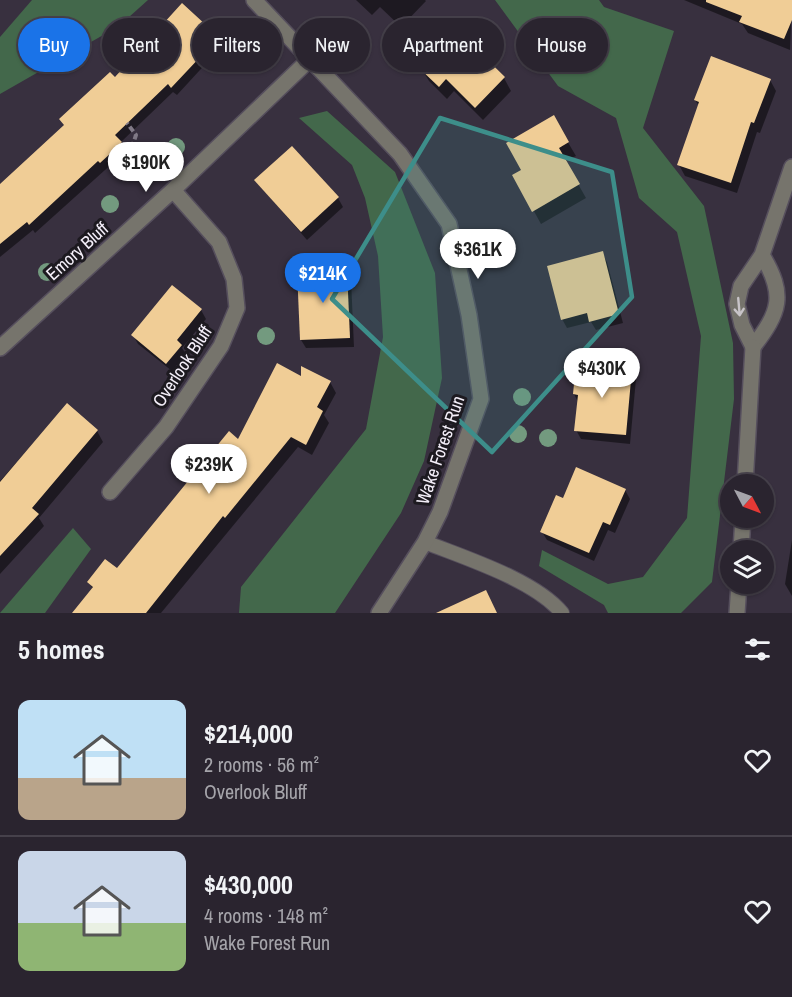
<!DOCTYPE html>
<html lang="en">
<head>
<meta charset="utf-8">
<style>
	body { margin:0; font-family:"Archivo Narrow",sans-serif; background:#322c37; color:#f1f3f6; height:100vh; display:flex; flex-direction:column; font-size:22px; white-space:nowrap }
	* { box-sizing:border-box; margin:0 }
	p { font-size:20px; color:#a5a4aa }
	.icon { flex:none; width:33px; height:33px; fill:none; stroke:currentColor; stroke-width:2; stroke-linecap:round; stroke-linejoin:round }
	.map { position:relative; height:613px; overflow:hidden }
	.details { display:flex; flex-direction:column; background:#2a242f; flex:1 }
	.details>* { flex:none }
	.top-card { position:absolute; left:18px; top:18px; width:756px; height:54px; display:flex; gap:12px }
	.needle { width:39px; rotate:131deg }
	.controls { position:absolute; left:720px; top:474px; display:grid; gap:12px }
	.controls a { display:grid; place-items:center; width:54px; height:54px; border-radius:50%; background:#2a242f; box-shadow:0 2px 4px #0004,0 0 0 2px #46414b; font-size:30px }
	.price { position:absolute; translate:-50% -51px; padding:0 14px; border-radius:21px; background:#fff; color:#222; font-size:20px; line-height:39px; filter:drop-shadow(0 2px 3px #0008) }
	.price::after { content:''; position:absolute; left:50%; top:36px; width:18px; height:14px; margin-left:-9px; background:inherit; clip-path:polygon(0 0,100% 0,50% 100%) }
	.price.selected { background:#1a73e8; color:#fff }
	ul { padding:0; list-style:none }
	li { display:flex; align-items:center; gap:18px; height:150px; padding:0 18px }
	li+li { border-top:2px solid #46414b }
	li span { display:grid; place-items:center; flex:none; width:168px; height:120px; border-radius:12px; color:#555 }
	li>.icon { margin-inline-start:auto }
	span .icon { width:72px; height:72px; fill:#fffc; stroke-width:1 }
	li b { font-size:26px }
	h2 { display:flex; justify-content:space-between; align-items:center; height:72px; padding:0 18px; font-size:26px }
	.tag { padding:0 21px; border-radius:27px; background:#2a242f; box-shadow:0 2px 4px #0004,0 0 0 2px #46414b; font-size:21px; line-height:54px }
	.tag.selected { background:#1a73e8; color:#fff }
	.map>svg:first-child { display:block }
	.green { fill:#43684b }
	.shadow { fill:#0007 }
	.building { fill:#f0cd96 }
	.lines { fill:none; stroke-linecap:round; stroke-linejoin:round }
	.service-casing { stroke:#564f5d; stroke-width:16 }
	.minor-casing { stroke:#564f5d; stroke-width:18 }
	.path { stroke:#817a87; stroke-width:4; stroke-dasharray:6 3; stroke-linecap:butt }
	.service { stroke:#76746c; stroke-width:14 }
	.minor { stroke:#76746c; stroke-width:15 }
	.tree { fill:#739a7f }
	.oneway { stroke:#c8c4c8 }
	.marked { fill:#3d8e8a; fill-opacity:0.2; stroke:#3d8e8a; stroke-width:4.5; stroke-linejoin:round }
	.labels { text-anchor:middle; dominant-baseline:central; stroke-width:6; stroke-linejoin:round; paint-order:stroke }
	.street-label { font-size:18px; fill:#f4eff9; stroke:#1d1a20 }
</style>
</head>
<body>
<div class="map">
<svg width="792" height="613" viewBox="0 0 792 613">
	<rect width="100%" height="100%" fill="#38303f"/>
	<!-- green -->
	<g class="green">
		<path d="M32 0H148L119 26 0 94V37Z"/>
		<path d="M495 0H599L604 7 674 31 643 128 704 206 733 343 734 399 712 582 681 613H608L604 605 539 566 542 550 608 584 643 577 687 518 701 336 677 232 639 198 616 118 558 86Z"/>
		<path d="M327 111 395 172 435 273 442 378 424 461 401 513 335 613H239L241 587 366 429 383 337 378 256 365 198 352 165 299 118Z"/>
		<path d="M73 528 91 549 45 613H0Z"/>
	</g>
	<!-- shadow -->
	<g class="shadow">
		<path d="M356 0H425L426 1 401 27 380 7 372 15Z"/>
		<path d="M684 0H792L790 50 748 33 742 24Z"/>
		<path d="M457 32 504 78 511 91 483 120 454 91 447 99 429 81 421 68Z"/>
		<path d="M217 38 222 46 177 95 173 92 120 143 125 152 35 233 33 230 0 257V186L115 79Z"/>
		<path d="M770 80 776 91 760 133 757 132 737 193 685 176 679 165 699 106 695 100Z"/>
		<path d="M553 117 576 156 565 161 586 198 541 224 514 175 523 170Z"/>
		<path d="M256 181 338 198 343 207 307 240Z"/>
		<path d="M602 253 607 262 623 323 596 330 591 322 567 328 562 319Z"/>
		<path d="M346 270 351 279 354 347 306 348 301 340Z"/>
		<path d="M201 310 206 319 182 348 186 354 172 371 138 344 133 335Z"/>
		<path d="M631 370 636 379 630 444 581 439 576 430 578 402 574 394Z"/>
		<path d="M303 378 330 382 336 393 324 415 329 423 312 455 298 447 161 613H74L93 589 89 582 117 570 239 441Z"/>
		<path d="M67 405 97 431 103 442 39 518 44 526 0 574V481Z"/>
		<path d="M625 490 630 499 615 533 608 530 594 561 547 540 542 532Z"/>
		<path d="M792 540V596L785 584Z"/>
	</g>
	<!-- building -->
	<g class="building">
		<path d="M706 0H792V20L784 39 739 22 742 16 706 2Z"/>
		<path d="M182 3 219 37 171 88 168 84 115 135 122 142 111 153 100 163 98 161 29 225 27 222 0 244V184L64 125 59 119 110 72 115 77Z"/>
		<path d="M457 30 505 77 475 108 446 79 439 87 419 68Z"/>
		<path d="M711 56 771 79 754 123 751 122 731 183 677 165 699 102 694 100Z"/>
		<path d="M554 115 569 142 559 148 580 184 532 212 512 175 521 170 506 143Z"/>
		<path d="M292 146 339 197 301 232 254 180Z"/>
		<path d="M603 251 619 314 589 322 587 313 561 320 547 266Z"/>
		<path d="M347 269 350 338 300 340 297 270Z"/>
		<path d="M172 285 202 309 177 340 182 345 166 364 131 335Z"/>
		<path d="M277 363 301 376V366L331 381 317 407 323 411 306 445 291 437 225 518 223 516 146 613H72L93 587 87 582 105 559 117 568 229 431 238 439Z"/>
		<path d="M576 364 632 369 626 435 574 431 578 395 573 394Z"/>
		<path d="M67 403 98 430 32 508 39 514 0 556V482Z"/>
		<path d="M576 467 626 489 610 525 603 522 589 553 540 532 556 495 563 498Z"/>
		<path d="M486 590 497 613H436Z"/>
	</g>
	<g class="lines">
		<defs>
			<path id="service" d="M425 542C465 558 535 580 562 613"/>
			<g id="minor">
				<path d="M254 0 400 154 449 224 469 315 481 399 440 512 425 542 379 613"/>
				<path d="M762 255C786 295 780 312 753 347L742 325 737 304 741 286 762 255 792 167"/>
				<path d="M0 348 173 190 311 58"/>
				<path d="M745 484 753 347"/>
				<path d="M110 492 166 427 221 346 237 308 234 279 219 242 173 190"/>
				<path d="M741 550 743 518"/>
				<path d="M737 613 739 584"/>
			</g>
		</defs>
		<!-- service casing -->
		<use href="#service" class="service-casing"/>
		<!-- minor casing -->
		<use href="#minor" class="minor-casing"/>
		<!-- path -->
		<path class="path" d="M119 161 133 144 136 135 127 123"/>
		<!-- service -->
		<use href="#service" class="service"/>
		<!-- minor -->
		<use href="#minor" class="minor"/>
	</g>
	<!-- trees -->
	<g class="tree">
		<circle cx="176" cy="147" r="9"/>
		<circle cx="157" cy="167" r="9"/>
		<circle cx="110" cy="204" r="9"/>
		<circle cx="47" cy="272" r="9"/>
		<circle cx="266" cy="336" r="9"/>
		<circle cx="522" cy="397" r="9"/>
		<circle cx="518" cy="434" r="9"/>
		<circle cx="548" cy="438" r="9"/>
	</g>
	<!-- one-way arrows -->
	<defs><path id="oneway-shaft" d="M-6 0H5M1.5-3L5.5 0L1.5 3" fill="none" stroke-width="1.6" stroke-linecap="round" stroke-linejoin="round" transform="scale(1.5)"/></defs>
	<use class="oneway" href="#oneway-shaft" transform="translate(739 307) rotate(85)"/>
	<!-- marked area -->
	<path class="marked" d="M440 118 612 172 632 297 492 452 332 299Z"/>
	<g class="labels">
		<!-- street labels -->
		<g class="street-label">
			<text transform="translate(77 251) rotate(-42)">Emory Bluff</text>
			<text transform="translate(182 366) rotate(-57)">Overlook Bluff</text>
			<text transform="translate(440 450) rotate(-71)">Wake Forest Run</text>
		</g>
	</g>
</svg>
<div class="controls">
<a><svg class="needle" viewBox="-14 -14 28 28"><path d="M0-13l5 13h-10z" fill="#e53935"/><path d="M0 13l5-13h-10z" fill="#a5a4aa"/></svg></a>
<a><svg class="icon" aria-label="layers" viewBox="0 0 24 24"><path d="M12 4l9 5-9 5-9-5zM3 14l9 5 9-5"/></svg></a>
</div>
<b class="price" style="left:146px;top:193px">$190K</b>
<b class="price" style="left:478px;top:280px">$361K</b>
<b class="price selected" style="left:323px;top:304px">$214K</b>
<b class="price" style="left:602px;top:399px">$430K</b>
<b class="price" style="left:209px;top:495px">$239K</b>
<div class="top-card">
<a class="tag selected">Buy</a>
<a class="tag">Rent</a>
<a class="tag">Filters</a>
<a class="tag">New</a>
<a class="tag">Apartment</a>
<a class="tag">House</a>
</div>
</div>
<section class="details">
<h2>5 homes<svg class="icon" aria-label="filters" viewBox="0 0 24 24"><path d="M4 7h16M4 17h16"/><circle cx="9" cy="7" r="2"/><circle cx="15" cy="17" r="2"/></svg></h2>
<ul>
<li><span style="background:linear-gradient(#bfe0f5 65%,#b9a48a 0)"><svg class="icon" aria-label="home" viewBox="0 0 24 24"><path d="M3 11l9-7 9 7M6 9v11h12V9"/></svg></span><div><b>$214,000</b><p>2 rooms · 56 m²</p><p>Overlook Bluff</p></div><svg class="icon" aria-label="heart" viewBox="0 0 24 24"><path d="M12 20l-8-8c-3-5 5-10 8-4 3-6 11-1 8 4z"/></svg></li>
<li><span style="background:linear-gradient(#c9d6e8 60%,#8fb573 0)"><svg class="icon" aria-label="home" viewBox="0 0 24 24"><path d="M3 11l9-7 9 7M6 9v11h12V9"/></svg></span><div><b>$430,000</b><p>4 rooms · 148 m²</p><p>Wake Forest Run</p></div><svg class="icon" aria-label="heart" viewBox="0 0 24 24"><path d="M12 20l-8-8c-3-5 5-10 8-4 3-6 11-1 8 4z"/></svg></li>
</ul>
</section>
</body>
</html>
